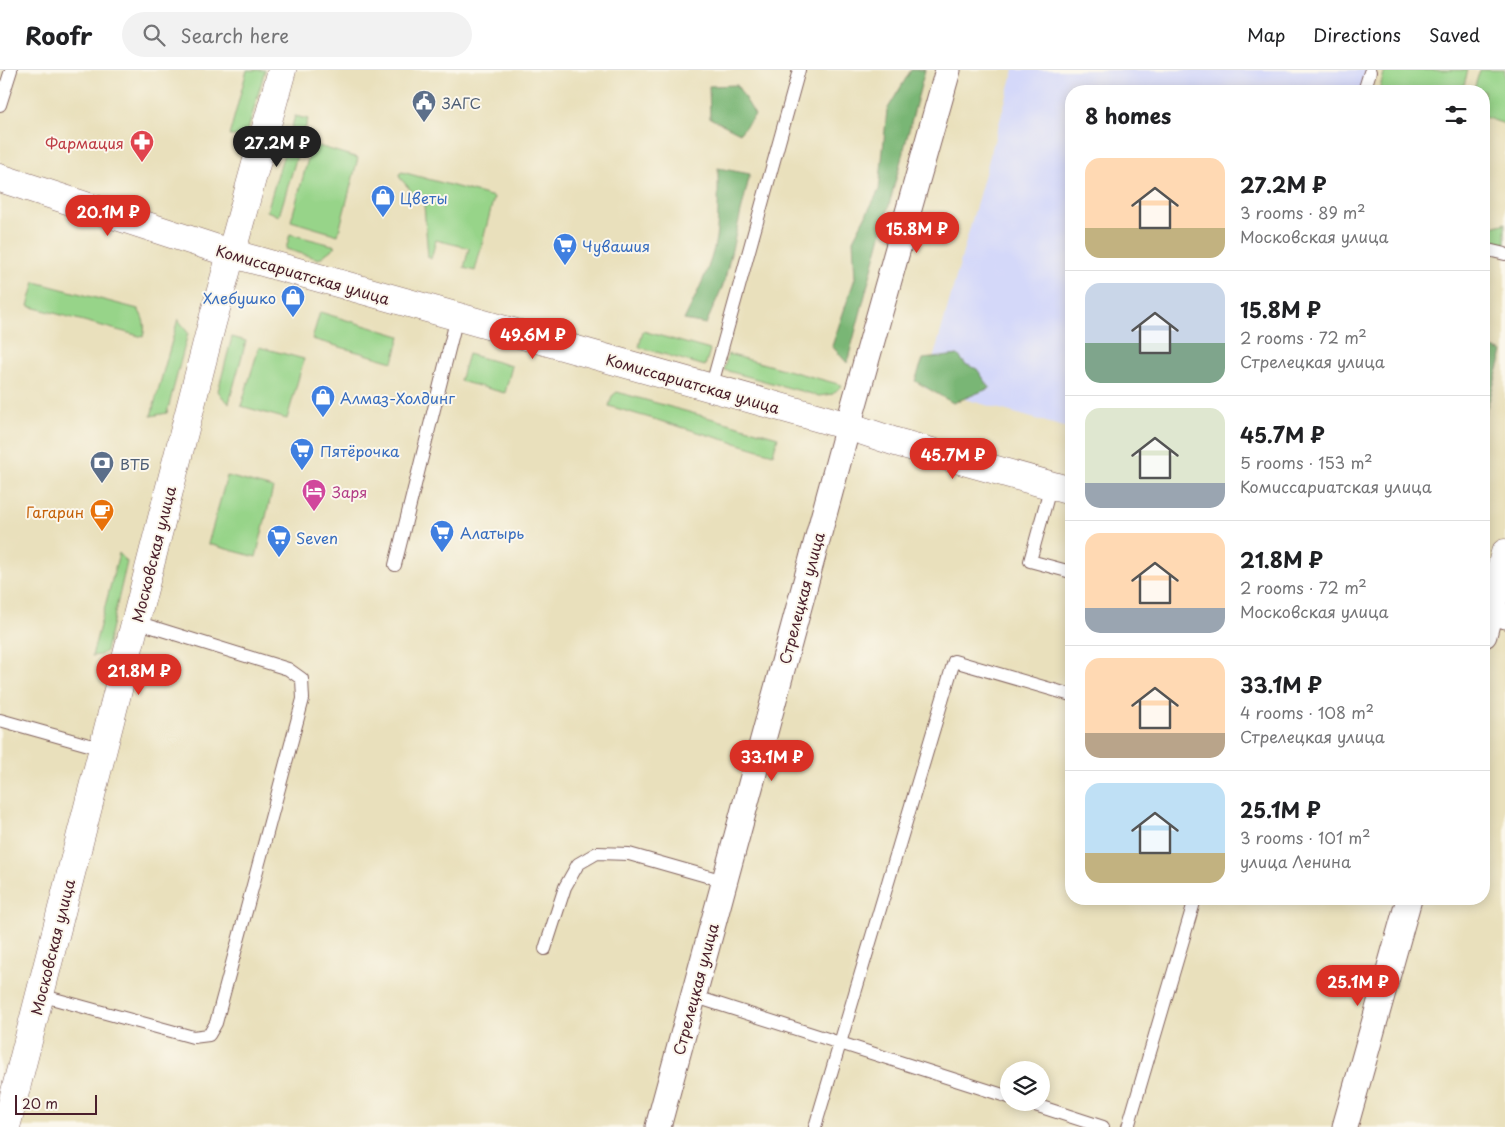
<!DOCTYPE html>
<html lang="en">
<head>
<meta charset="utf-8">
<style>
	body { margin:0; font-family:"Playpen Sans",sans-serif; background:#f2f2f2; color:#202124; height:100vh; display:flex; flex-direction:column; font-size:19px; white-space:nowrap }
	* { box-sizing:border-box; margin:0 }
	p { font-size:16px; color:#757577 }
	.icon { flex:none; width:28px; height:28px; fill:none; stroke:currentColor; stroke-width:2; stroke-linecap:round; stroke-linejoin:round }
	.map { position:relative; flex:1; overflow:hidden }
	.panel { position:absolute; left:1065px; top:15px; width:425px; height:820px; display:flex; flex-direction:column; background:#fff; border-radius:20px; box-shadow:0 2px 12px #0003 }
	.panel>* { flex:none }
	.tools { position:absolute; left:1000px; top:991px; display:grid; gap:10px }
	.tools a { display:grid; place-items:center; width:50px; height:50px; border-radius:50%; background:#fff; box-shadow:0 2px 12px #0003; font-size:25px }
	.scale { position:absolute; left:15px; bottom:12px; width:82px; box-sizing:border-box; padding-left:5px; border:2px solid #4a1f2b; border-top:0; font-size:14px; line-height:18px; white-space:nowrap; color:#4a1f2b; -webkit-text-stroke:4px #fbf7ec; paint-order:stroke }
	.price { position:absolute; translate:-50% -42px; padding:0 11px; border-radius:18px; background:#d93025; color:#fff; font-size:16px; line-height:32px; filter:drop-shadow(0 1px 2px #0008) }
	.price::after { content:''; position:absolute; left:50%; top:30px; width:15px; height:11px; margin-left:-8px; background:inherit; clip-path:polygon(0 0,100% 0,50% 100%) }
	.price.on { background:#222; color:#fff }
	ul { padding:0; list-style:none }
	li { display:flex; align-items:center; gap:15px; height:125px; padding:0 20px }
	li+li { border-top:1px solid #e0e0e0 }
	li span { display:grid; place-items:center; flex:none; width:140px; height:100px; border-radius:15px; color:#555 }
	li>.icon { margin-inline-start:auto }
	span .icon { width:60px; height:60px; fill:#fffc; stroke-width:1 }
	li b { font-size:21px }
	h2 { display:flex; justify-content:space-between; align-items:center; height:60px; padding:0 20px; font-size:21px }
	header { display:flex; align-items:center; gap:30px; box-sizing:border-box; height:70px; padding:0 25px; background:#fff; border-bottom:1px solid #e0e0e0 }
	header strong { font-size:24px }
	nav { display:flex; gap:28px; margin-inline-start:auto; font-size:18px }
	.search { width:350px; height:45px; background:#f2f2f2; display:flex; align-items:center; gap:12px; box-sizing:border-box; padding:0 18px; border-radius:28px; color:#757577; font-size:19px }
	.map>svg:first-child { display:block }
	.built { fill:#d4d8f9 }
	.green { fill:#97d489; stroke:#707a5a }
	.forest { fill:#79b675; stroke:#626a50 }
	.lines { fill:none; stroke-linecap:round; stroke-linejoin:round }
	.service-casing { stroke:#82635e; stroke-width:14 }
	.minor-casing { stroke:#82635e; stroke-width:27 }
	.tertiary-casing { stroke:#82635e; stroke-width:29 }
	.service { stroke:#fff; stroke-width:12 }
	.minor { stroke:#fff; stroke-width:25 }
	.tertiary { stroke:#fff; stroke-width:28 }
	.labels { text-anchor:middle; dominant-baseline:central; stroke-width:4; stroke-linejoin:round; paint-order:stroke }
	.service-label { font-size:15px; fill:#4e5e75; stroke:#fbf7ec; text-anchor:start }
	.health-label { font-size:15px; fill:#be3a42; stroke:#fbf7ec; text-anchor:end }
	.shop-label { font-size:15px; fill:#366cbe; stroke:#fbf7ec; text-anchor:start }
	.street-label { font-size:15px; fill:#4a1f2b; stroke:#fbf7ec }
	.hotel-label { font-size:15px; fill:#b23c85; stroke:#fbf7ec; text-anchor:start }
	.food-label { font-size:15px; fill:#c56008; stroke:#fbf7ec; text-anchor:end }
</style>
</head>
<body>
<header>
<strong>Roofr</strong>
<div class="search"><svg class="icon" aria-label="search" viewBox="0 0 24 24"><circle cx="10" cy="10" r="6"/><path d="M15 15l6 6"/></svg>Search here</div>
<nav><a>Map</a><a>Directions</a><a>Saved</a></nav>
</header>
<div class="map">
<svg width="1505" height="1057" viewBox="0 0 1505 1057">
	<rect width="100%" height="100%" fill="#fbf7ec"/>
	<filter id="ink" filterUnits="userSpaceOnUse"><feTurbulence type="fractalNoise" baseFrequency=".02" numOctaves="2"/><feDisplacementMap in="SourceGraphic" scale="10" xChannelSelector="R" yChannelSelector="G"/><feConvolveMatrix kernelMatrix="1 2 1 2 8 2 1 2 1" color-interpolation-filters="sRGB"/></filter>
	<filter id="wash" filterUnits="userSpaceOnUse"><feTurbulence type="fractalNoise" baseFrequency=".0096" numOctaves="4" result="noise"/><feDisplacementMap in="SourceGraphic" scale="20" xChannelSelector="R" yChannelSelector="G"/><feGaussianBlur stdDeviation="1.12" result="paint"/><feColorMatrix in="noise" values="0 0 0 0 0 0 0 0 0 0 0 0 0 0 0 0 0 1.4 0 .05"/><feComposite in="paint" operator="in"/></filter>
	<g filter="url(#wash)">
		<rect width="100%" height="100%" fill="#e9e0bc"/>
		<!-- built -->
		<path class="built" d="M1014 0H1371L1365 21H1071V359L925 318Z"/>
		<!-- green -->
		<g class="green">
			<path d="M247 0H265L248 60 239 66H229Z"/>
			<path d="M1385 0H1468L1464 15 1453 21H1379Z"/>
			<path d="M1480 0H1505V54L1484 47V21H1475L1474 19Z"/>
			<path d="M295 46 308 49 279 146 267 141Z"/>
			<path d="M312 74 358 88 338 165 291 151Z"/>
			<path d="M402 102 494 127 475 201 464 198 469 178 436 170 431 189 428 187 424 135 400 108 399 104Z"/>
			<path d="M1505 153V177L1484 172V160Z"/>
			<path d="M290 164 336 176 319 189 286 179Z"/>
			<path d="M35 212 138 239C144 249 146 256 143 267L28 236Z"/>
			<path d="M320 242 400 266 393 292 312 269Z"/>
			<path d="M178 249 188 263 167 343 151 346Z"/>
			<path d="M643 261 710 280 705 296 639 277Z"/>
			<path d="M232 267 246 271 229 333 223 328 218 321Z"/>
			<path d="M259 277 304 289 287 349 241 336Z"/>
			<path d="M468 284 512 296 505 323 460 311Z"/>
			<path d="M728 284 842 315 833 324 819 326 724 300Z"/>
			<path d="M617 322 778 367 773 384 609 336 612 326Z"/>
			<path d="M227 406 273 418 256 487 208 474Z"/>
			<path d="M119 483 127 492 106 581 100 585 92 586Z"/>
		</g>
		<!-- forest -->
		<g class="forest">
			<path d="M911 0H925L847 293 832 276 855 208 853 170 879 120 887 40Z"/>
			<path d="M737 15 755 45 740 63 710 48 709 16Z"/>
			<path d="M718 98 750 104 724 213 706 254 684 250C696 225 712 195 716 168 719 145 718 121 718 98Z"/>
			<path d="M1484 275 1503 282 1484 348Z"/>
			<path d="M958 285 965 294 977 299 990 318 953 333 915 311 923 289Z"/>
		</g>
	</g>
	<g filter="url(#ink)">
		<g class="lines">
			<defs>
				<g id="service">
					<path d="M1364 21 1370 2"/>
					<path d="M0 35 11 0"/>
					<path d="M1484 179 1505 184"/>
					<path d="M711 318 799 0"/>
					<path d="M1051 415 1030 491 1071 502"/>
					<path d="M395 495 457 247"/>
					<path d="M0 650 103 679"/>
					<path d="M545 879 565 817 578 794 597 783 629 784 724 811"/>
					<path d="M40 925 193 967 209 965 216 953 303 629 302 609 288 599 136 552"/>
					<path d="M693 926 1009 1027"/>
					<path d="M1026 1032 1103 1057"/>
					<path d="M815 1057 954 591 1071 625"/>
					<path d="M1128 1057 1195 829"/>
				</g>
				<g id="minor">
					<path d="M1484 565 1490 542 1505 546"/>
					<path d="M658 1057 848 356 948 0"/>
					<path d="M1345 1057 1409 829"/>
				</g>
				<g id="tertiary">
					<path d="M0 108 230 183 848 356 896 372 1071 421"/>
					<path d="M1484 540 1490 542 1505 483"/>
					<path d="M6 1057 212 253 282 0"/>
				</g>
			</defs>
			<!-- service casing -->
			<use href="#service" class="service-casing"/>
			<!-- minor casing -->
			<use href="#minor" class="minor-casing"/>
			<!-- tertiary casing -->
			<use href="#tertiary" class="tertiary-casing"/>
			<!-- service -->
			<use href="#service" class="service"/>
			<!-- minor -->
			<use href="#minor" class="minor"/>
			<!-- tertiary -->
			<use href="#tertiary" class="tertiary"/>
		</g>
	</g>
	<!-- icons -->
	<defs>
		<symbol id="civic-pin" viewBox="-11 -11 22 30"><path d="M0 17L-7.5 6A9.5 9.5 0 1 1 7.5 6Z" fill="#5c6f8a" stroke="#fbf7ec"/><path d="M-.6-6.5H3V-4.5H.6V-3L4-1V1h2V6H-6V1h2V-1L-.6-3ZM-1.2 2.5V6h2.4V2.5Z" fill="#fff"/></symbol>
		<symbol id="pharmacy-pin" viewBox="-11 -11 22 30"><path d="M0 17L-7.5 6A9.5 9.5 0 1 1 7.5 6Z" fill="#e0444e" stroke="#fbf7ec"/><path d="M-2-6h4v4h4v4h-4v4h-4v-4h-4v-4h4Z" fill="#fff"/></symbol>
		<symbol id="shop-pin" viewBox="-11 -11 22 30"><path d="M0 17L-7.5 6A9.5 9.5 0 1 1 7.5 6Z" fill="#3f7fe0" stroke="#fbf7ec"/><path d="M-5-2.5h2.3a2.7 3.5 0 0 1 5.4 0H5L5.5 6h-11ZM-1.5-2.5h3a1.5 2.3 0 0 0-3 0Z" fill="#fff"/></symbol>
		<symbol id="supermarket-pin" viewBox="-11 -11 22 30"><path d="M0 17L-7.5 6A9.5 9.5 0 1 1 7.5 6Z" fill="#3f7fe0" stroke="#fbf7ec"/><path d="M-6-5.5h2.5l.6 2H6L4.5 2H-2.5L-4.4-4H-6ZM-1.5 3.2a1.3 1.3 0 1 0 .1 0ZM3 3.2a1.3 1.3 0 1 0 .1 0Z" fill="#fff"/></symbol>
		<symbol id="bank-pin" viewBox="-11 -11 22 30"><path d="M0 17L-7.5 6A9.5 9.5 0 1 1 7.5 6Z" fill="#5c6f8a" stroke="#fbf7ec"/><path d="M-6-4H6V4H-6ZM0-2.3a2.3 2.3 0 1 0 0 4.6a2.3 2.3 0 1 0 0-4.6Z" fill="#fff"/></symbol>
		<symbol id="hotel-pin" viewBox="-11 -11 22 30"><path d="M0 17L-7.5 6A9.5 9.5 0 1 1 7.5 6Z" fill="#d1479c" stroke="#fbf7ec"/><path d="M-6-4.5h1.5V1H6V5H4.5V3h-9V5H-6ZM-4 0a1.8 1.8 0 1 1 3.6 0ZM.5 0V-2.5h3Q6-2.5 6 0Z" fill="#fff"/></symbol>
		<symbol id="cafe-pin" viewBox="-11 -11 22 30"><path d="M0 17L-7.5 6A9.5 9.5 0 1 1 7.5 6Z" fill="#e8710a" stroke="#fbf7ec"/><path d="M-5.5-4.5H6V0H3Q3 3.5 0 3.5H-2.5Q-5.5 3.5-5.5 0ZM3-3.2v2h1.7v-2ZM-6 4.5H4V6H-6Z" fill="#fff"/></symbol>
	</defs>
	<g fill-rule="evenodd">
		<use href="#civic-pin" x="410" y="18" width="28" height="38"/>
		<use href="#pharmacy-pin" x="128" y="58" width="28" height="38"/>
		<use href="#shop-pin" x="369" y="113" width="28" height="38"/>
		<use href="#supermarket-pin" x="551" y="161" width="28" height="38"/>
		<use href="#shop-pin" x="279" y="213" width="28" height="38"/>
		<use href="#shop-pin" x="309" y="313" width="28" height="38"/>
		<use href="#supermarket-pin" x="288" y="366" width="28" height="38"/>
		<use href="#bank-pin" x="88" y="379" width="28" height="38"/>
		<use href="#hotel-pin" x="300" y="407" width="28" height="38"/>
		<use href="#cafe-pin" x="88" y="427" width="28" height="38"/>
		<use href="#supermarket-pin" x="428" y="448" width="28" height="38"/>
		<use href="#supermarket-pin" x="265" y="453" width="28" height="38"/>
	</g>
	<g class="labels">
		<!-- service labels -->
		<g class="service-label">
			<text x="442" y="32">ЗАГС</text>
			<text x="120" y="393">ВТБ</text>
		</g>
		<!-- health labels -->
		<g class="health-label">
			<text x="124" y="72">Фармация</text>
		</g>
		<!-- shop labels -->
		<g class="shop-label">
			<text x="400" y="127">Цветы</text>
			<text x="582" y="175">Чувашия</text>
			<text x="276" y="227" text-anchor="end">Хлебушко</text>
			<text x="340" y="327">Алмаз-Холдинг</text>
			<text x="320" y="380">Пятёрочка</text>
			<text x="460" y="462">Алатырь</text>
			<text x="296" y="467">Seven</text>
		</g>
		<!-- street labels -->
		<g class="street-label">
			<text transform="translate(303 204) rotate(16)">Комиссариатская улица</text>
			<text transform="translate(693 313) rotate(16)">Комиссариатская улица</text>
			<text transform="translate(153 484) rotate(-76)">Московская улица</text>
			<text transform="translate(801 528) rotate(-75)">Стрелецкая улица</text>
			<text transform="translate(52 877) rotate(-76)">Московская улица</text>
			<text transform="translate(695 919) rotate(-75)">Стрелецкая улица</text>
		</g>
		<!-- hotel labels -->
		<g class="hotel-label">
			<text x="332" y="421">Заря</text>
		</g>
		<!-- food labels -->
		<g class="food-label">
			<text x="84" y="441">Гагарин</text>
		</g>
	</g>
</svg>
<div class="tools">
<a><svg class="icon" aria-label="layers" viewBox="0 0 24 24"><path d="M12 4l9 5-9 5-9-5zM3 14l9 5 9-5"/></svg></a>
</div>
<div class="scale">20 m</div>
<b class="price on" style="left:277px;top:98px">27.2M ₽</b>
<b class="price" style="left:108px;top:167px">20.1M ₽</b>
<b class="price" style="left:917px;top:184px">15.8M ₽</b>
<b class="price" style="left:533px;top:290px">49.6M ₽</b>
<b class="price" style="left:953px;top:410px">45.7M ₽</b>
<b class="price" style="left:139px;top:626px">21.8M ₽</b>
<b class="price" style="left:772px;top:712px">33.1M ₽</b>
<b class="price" style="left:1358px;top:937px">25.1M ₽</b>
<section class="panel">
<h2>8 homes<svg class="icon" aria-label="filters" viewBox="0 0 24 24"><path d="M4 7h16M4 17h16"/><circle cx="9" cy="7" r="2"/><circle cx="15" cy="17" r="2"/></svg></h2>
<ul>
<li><span style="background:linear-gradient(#ffd9b3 70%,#c2b280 0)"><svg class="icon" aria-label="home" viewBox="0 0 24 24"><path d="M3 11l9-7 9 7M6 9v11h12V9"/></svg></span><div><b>27.2M ₽</b><p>3 rooms · 89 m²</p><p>Московская улица</p></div></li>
<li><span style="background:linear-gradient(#c9d6e8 60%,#7fa58c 0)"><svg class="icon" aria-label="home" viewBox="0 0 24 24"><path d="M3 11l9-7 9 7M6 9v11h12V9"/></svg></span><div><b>15.8M ₽</b><p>2 rooms · 72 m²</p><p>Стрелецкая улица</p></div></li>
<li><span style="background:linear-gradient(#dfe7d0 75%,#9aa5b1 0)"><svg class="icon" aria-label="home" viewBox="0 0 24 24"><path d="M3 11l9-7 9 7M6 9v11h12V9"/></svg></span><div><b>45.7M ₽</b><p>5 rooms · 153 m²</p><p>Комиссариатская улица</p></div></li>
<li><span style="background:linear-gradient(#ffd9b3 75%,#9aa5b1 0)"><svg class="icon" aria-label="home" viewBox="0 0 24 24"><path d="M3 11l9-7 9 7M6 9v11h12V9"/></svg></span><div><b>21.8M ₽</b><p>2 rooms · 72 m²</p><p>Московская улица</p></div></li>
<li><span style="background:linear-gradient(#ffd9b3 75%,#b9a48a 0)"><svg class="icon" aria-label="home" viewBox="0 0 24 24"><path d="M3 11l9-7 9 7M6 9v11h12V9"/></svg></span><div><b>33.1M ₽</b><p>4 rooms · 108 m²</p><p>Стрелецкая улица</p></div></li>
<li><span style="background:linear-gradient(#bfe0f5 70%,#c2b280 0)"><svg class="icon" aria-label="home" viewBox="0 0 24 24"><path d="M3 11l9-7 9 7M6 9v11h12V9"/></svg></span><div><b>25.1M ₽</b><p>3 rooms · 101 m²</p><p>улица Ленина</p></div></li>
</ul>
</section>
</div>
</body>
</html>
